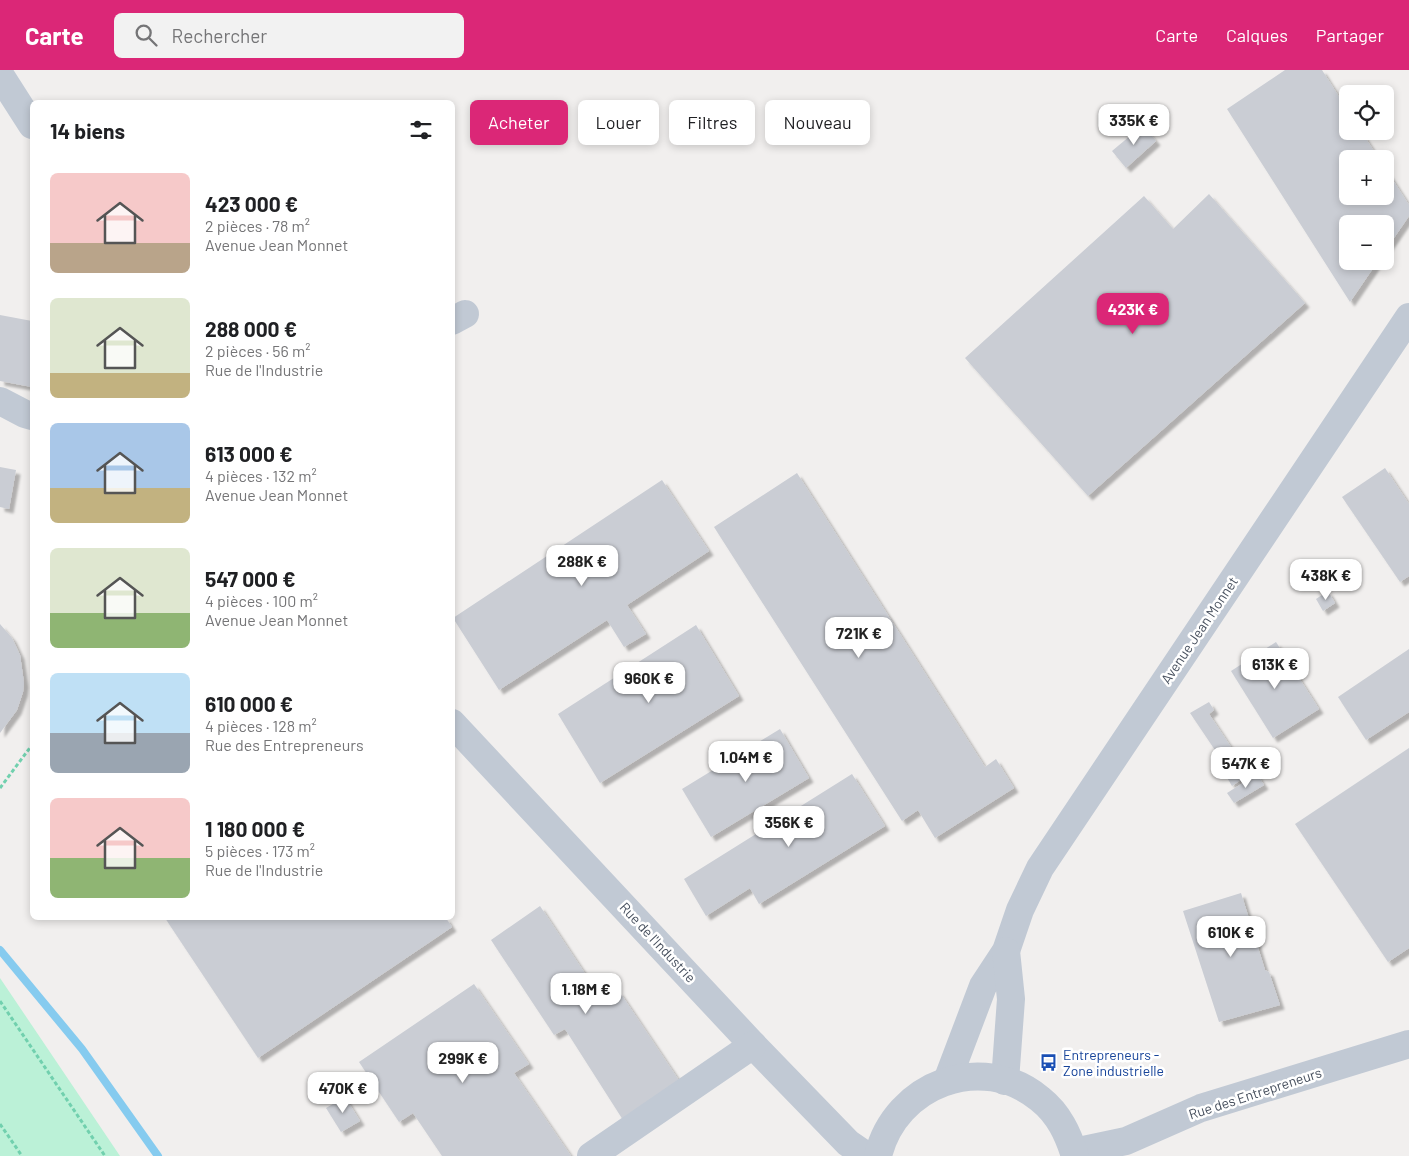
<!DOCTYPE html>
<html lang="fr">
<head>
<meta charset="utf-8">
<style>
	body { margin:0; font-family:Barlow,sans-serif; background:#f2f2f2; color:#202124; height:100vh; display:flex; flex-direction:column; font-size:19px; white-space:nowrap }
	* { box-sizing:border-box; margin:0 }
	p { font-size:16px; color:#757577 }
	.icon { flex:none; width:28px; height:28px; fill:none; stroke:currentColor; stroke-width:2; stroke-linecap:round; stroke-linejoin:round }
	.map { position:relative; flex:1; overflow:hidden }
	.panel { position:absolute; left:30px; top:30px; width:425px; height:820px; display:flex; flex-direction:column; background:#fff; border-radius:8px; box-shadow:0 2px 8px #0003 }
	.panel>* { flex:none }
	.top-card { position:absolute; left:470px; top:30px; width:475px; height:45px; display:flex; gap:10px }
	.fabs { position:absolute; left:1339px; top:15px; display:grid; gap:10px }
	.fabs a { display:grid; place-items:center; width:55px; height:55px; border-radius:8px; background:#fff; box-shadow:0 2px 8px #0003; font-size:25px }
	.price { position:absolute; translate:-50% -42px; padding:0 11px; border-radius:10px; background:#fff; color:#222; font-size:16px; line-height:32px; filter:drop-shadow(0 1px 2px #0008) }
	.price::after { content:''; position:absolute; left:50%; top:30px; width:15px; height:11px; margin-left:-8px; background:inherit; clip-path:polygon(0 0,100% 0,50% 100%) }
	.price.active { background:#db2777; color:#fff }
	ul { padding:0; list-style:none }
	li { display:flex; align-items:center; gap:15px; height:125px; padding:0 20px }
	li span { display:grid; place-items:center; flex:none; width:140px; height:100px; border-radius:8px; color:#555 }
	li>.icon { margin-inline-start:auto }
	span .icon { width:60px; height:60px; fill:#fffc; stroke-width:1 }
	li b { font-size:21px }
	h2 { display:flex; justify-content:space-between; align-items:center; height:60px; padding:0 20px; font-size:21px }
	.chip { padding:0 18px; border-radius:8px; background:#fff; box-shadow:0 2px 8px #0003; font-size:18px; line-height:45px }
	.chip.active { background:#db2777; color:#fff }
	header { display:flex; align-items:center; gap:30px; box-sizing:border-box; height:70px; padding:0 25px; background:#db2777; color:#fff }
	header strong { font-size:24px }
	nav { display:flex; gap:28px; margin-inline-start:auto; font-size:18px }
	.search { width:350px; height:45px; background:#f2f2f2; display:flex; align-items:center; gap:12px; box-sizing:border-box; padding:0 18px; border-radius:8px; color:#757577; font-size:19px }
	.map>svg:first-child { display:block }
	.green { fill:#bbf1d7 }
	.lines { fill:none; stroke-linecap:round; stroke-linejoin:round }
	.stream { stroke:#86cbef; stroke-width:8 }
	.building { fill:#cacdd4; filter:url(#shadow) }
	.path { stroke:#71d0ae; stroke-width:3; stroke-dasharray:4 2.5; stroke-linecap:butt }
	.minor { stroke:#c1c9d4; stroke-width:28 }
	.labels { text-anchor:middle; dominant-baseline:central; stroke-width:5; stroke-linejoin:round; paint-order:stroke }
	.street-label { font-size:14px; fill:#464f5d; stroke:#fff }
	.transit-label { font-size:14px; fill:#164399; stroke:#fff; text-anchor:start }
</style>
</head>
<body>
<header>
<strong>Carte</strong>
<div class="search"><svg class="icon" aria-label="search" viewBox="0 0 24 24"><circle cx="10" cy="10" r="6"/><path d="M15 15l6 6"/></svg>Rechercher</div>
<nav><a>Carte</a><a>Calques</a><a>Partager</a></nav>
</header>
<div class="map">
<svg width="1409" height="1086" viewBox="0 0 1409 1086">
	<defs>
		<filter id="shadow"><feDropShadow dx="4.5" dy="4.5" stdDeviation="1" flood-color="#0004"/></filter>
	</defs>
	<rect width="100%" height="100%" fill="#f1efee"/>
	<!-- green -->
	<path class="green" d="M0 908 120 1086H0Z"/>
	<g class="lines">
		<!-- stream -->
		<path class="stream" d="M0 880 82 979 158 1086"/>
	</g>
	<!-- building -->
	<g class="building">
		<path d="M1285 0H1322L1348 41V61H1361L1379 89H1348V126H1385V98L1409 135V146L1385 181V154H1348V191H1378L1350 232 1227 39Z"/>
		<path d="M1143 55 1156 71 1126 98 1112 81Z"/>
		<path d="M1209 124 1305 233 1088 426 965 288 1144 126 1173 159Z"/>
		<path d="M0 245 32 251V317L0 311Z"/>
		<path d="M0 397 16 400 9 439 0 437Z"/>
		<path d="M1385 398 1409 434V506L1400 512 1342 427Z"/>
		<path d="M797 403 985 697 996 689 1014 718 935 768 918 740 902 751 714 457Z"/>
		<path d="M662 410 709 481 627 535 646 564 624 577 607 550 499 620 453 548Z"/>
		<path d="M1328 521 1335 533 1323 541 1316 529Z"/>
		<path d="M0 554 12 568 20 585 24 613 23 622 17 640 0 663Z"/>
		<path d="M696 555 739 626 600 713 558 644Z"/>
		<path d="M1276 572 1319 639 1273 668 1231 601Z"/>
		<path d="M1409 579V642L1366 670 1338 627Z"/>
		<path d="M1209 632 1214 640 1209 644 1233 680 1239 677 1254 701 1232 716 1219 694 1223 692 1190 643Z"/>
		<path d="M780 659 809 708 711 767 682 719Z"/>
		<path d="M1409 678V878L1388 892 1295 754Z"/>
		<path d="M852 704 885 756 759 834 750 818 706 846 684 809Z"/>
		<path d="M1257 704 1264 715 1234 733 1227 723Z"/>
		<path d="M1241 823 1265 900 1269 902 1280 935 1219 952 1183 841Z"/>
		<path d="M540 836 604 932 619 921 680 1012 623 1050 565 959 554 965 491 870Z"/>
		<path d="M165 848H446L452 857 258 988Z"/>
		<path d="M474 914 529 994 514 1003 571 1086H442L413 1043 399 1052 359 992Z"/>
		<path d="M345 1027 360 1051 341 1062 326 1038Z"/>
	</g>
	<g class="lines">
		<!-- path -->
		<g class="path">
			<path d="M0 718 32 675"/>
			<path d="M0 931 105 1086"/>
			<path d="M0 1054 22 1086"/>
		</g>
		<!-- minor -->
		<g class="minor">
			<path d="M0 12 2 8 32 55"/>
			<path d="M452 251 465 244"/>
			<path d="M0 331 25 344 32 346"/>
			<path d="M452 653 753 975 848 1073 867 1086"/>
			<path d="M947 1011 983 916 1006 881 1020 840 1040 798 1409 247"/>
			<path d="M1005 1011 1011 929 1006 881"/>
			<path d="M1074 1082 1126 1071 1201 1038 1409 974"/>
			<path d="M591 1086 753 975"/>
			<path d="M878 1086C895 1014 982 981 1040 1029 1059 1044 1068 1064 1075 1086"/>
		</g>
	</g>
	<!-- icons -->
	<defs>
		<symbol id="bus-bare" viewBox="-9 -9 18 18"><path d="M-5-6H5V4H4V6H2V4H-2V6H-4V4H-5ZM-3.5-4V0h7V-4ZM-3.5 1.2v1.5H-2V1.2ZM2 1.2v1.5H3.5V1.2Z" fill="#1a4fb4" stroke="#fff" stroke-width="2.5" paint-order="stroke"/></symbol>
	</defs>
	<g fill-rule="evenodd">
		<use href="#bus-bare" x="1036" y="980" width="25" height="25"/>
	</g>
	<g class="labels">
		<!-- street labels -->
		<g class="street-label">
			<text transform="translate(1199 560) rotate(-56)">Avenue Jean Monnet</text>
			<text transform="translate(658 872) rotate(47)">Rue de l'Industrie</text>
			<text transform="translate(1255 1023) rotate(-18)">Rue des Entrepreneurs</text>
		</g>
		<!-- transit labels -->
		<g class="transit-label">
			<text x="1063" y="984">Entrepreneurs -<tspan x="1063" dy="16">Zone industrielle</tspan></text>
		</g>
	</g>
</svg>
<div class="fabs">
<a><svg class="icon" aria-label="locate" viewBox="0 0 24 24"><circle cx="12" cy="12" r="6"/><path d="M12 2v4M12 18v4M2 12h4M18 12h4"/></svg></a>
<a>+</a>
<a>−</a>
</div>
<b class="price" style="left:1134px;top:76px">335K €</b>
<b class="price active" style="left:1133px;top:265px">423K €</b>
<b class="price" style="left:582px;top:517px">288K €</b>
<b class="price" style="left:1326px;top:531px">438K €</b>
<b class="price" style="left:859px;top:589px">721K €</b>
<b class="price" style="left:1275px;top:620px">613K €</b>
<b class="price" style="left:649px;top:634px">960K €</b>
<b class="price" style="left:746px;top:713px">1.04M €</b>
<b class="price" style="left:1246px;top:719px">547K €</b>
<b class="price" style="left:789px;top:778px">356K €</b>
<b class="price" style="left:1231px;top:888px">610K €</b>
<b class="price" style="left:586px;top:945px">1.18M €</b>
<b class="price" style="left:463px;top:1014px">299K €</b>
<b class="price" style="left:343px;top:1044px">470K €</b>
<div class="top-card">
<a class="chip active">Acheter</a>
<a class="chip">Louer</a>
<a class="chip">Filtres</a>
<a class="chip">Nouveau</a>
</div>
<section class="panel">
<h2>14 biens<svg class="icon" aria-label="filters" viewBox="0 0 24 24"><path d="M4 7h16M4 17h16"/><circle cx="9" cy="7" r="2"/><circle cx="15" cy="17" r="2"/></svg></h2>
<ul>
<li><span style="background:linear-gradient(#f6c9c9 70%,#b9a48a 0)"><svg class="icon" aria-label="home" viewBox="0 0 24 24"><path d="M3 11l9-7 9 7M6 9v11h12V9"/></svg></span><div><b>423 000 €</b><p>2 pièces · 78 m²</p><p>Avenue Jean Monnet</p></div></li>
<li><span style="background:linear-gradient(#dfe7d0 75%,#c2b280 0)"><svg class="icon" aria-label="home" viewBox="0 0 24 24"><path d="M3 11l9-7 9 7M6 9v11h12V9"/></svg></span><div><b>288 000 €</b><p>2 pièces · 56 m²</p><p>Rue de l'Industrie</p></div></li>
<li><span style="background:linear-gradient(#a9c7e8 65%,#c2b280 0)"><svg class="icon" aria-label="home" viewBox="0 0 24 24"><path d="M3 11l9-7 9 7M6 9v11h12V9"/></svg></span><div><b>613 000 €</b><p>4 pièces · 132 m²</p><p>Avenue Jean Monnet</p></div></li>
<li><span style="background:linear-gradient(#dfe7d0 65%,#8fb573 0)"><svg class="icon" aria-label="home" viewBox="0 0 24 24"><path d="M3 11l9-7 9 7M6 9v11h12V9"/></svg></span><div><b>547 000 €</b><p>4 pièces · 100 m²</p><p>Avenue Jean Monnet</p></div></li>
<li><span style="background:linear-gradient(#bfe0f5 60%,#9aa5b1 0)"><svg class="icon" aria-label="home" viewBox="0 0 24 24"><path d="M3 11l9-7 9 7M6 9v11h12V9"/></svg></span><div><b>610 000 €</b><p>4 pièces · 128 m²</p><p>Rue des Entrepreneurs</p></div></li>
<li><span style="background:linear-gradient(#f6c9c9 60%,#8fb573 0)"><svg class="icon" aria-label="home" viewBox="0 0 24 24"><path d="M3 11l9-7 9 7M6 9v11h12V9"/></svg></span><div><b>1 180 000 €</b><p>5 pièces · 173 m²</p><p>Rue de l'Industrie</p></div></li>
</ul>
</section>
</div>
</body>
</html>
